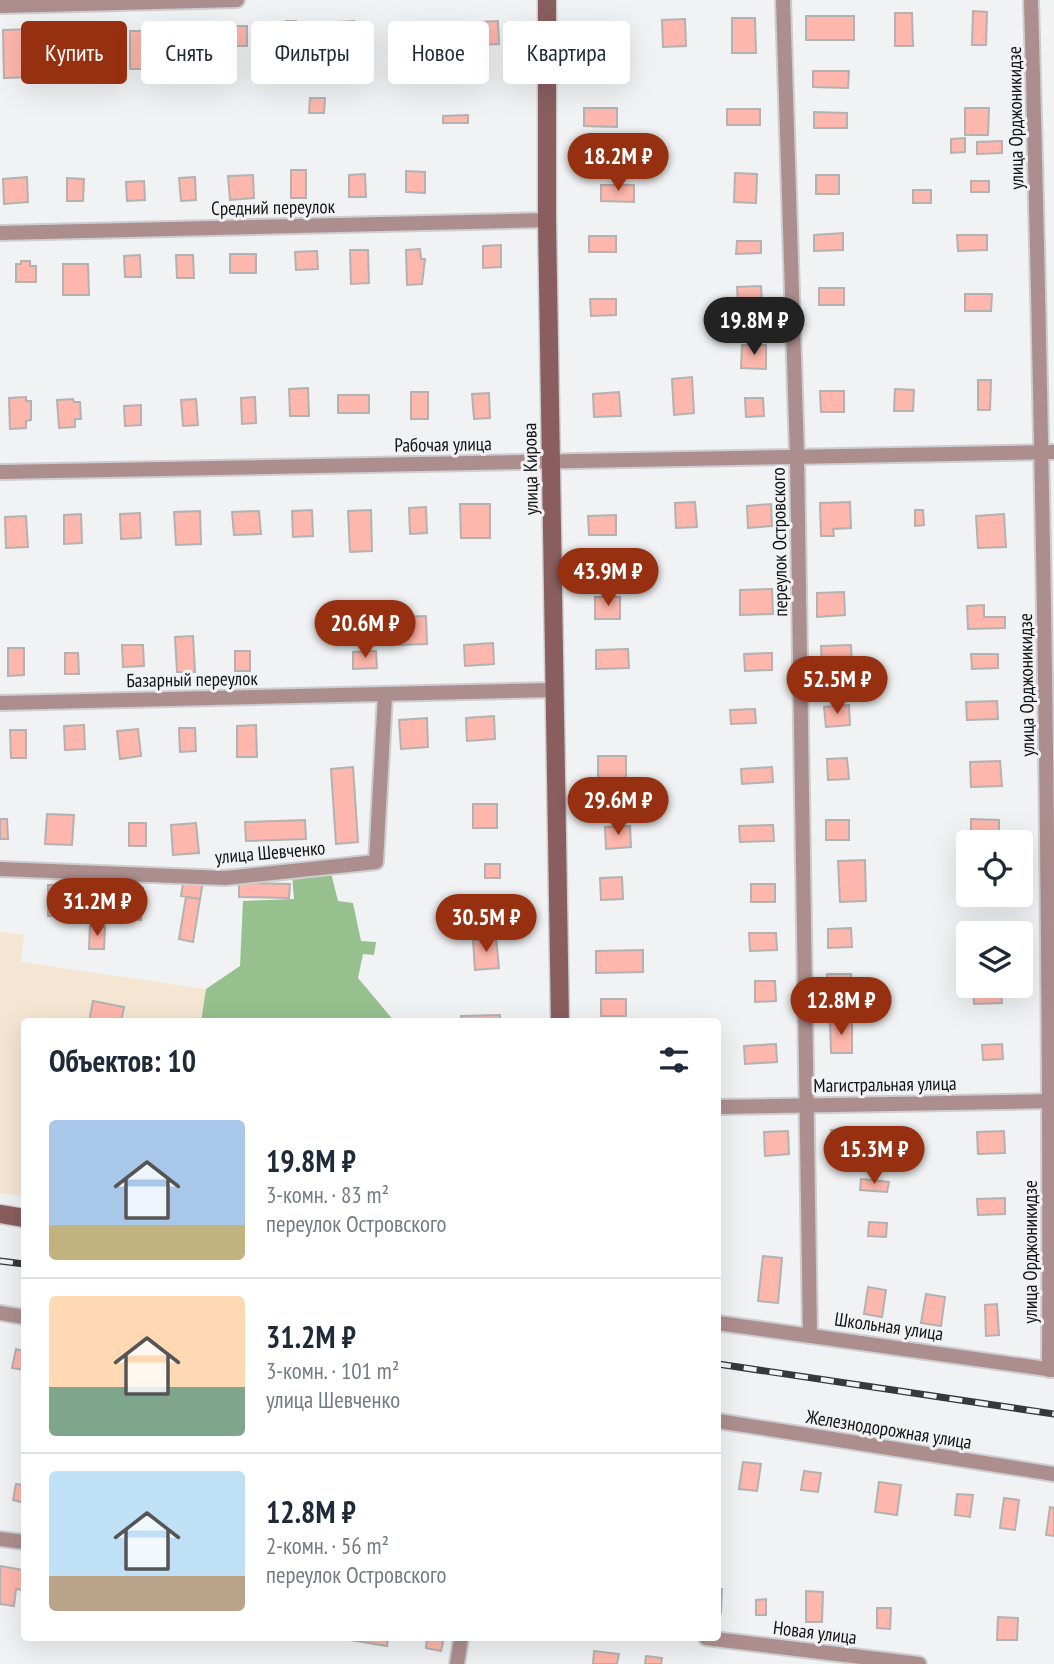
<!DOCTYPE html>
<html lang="ru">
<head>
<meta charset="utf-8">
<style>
	body { margin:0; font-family:"PT Sans Narrow",sans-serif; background:#f6f6f7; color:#1f2937; height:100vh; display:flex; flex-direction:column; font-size:26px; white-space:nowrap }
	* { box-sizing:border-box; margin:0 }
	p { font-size:23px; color:#747a83 }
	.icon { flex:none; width:38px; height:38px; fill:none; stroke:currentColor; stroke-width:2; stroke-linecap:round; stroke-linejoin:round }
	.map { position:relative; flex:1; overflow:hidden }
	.details { position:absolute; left:21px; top:1018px; width:700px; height:623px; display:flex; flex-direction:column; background:#fff; border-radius:7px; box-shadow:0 7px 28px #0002 }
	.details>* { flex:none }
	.banner { position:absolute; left:21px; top:21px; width:700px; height:63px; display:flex; gap:14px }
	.buttons { position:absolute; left:956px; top:830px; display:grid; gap:14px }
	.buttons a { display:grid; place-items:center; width:77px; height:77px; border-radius:7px; background:#fff; box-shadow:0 7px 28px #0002; font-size:35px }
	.price { position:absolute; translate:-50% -60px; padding:0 16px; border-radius:24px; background:#973010; color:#fff; font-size:23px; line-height:46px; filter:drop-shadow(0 2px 4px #0008) }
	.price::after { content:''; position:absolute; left:50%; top:42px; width:21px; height:16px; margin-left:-10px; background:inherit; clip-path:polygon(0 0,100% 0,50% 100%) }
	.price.on { background:#222; color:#fff }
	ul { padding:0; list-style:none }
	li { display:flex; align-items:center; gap:21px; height:175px; padding:0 28px }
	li+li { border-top:2px solid #e0e1e3 }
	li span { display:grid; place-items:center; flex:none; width:196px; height:140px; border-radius:7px; color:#555 }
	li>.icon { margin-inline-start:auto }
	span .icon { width:84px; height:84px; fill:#fffc; stroke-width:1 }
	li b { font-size:30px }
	h2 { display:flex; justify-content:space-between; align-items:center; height:84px; padding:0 28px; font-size:30px }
	.tag { padding:0 24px; border-radius:7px; background:#fff; box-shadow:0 7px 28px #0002; font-size:24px; line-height:63px }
	.tag.on { background:#973010; color:#fff }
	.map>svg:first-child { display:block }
	.education { fill:#f5e5d3 }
	.forest { fill:#96c08d }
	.building { fill:#feb7ac; stroke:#b3b1b1; stroke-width:2 }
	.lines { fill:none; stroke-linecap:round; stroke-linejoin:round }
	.street-casing { stroke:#cdcecf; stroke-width:18 }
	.secondary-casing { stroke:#cdcecf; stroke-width:21 }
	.street { stroke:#ad8e8e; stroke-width:14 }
	.secondary { stroke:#8a5e5f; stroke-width:18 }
	.rail-casing { stroke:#383839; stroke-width:7 }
	.rail { stroke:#f1f2f3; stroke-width:4.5; stroke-dasharray:13; stroke-linecap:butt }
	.labels { text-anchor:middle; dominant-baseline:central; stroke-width:6; stroke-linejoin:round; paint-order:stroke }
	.street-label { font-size:19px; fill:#121213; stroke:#f1f2f3 }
</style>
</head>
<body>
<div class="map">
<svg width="1054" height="1664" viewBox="0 0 1054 1664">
	<rect width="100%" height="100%" fill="#f1f2f3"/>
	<!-- education -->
	<path class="education" d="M0 932 24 935 21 962 206 989 201 1022H24V1196L0 1193Z"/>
	<!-- forest -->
	<path class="forest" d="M331 873 338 901 353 903 361 941 376 942 374 955 363 954 358 978 395 1022H201L206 989 240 966 243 901 294 899 292 874Z"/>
	<!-- building -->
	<g class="building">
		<path d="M973 11 987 12 986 45H972Z"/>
		<path d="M895 13H912L913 46H895Z"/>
		<rect x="806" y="16" width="48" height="24"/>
		<path d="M732 18H755L756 53H732Z"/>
		<path d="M685 19 686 46 663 47 662 20Z"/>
		<path d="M286 21H296V28H313V43L282 44V26H287Z"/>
		<path d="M354 21 355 36H359L360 51 339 52 338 22Z"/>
		<path d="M498 21 499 44 480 45 479 22Z"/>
		<path d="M402 25H425V45H403Z"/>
		<path d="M201 26 202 53 175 54 174 42 182 41 181 28Z"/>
		<rect x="230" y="26" width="17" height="20"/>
		<path d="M608 26 609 48 588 49 587 27Z"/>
		<path d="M33 29 35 77 4 78 3 30Z"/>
		<path d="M89 29 90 50 61 51 60 31Z"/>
		<path d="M130 31H151L152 69H130Z"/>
		<path d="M813 71H849L848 88 813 87Z"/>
		<path d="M310 98H325L324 113H309Z"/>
		<path d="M584 108H617V127L584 126Z"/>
		<path d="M965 108H989L988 135H965Z"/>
		<rect x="727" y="109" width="33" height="16"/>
		<path d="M814 112 847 113V128H814Z"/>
		<path d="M468 115V123H443V116Z"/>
		<path d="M965 138V152L951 153V139Z"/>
		<path d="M1002 141V153L977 154V142Z"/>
		<rect x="291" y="170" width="15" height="28"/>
		<path d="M406 171 425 172V193L406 192Z"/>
		<path d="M735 173 757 174 756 203 734 202Z"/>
		<path d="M365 174 366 197H349V175Z"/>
		<path d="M253 175 254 198 230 200 228 176Z"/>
		<rect x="816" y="175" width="23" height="19"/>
		<path d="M27 177 28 202 4 204 3 179Z"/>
		<path d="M195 177 196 200 181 201 179 178Z"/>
		<path d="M67 178 84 179 83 201H67Z"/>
		<path d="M144 181 145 200 127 201 126 182Z"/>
		<rect x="971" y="181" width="18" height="11"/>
		<path d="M601 185H634V202L601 201Z"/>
		<rect x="913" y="190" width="18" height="13"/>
		<path d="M843 233V250L814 251V235Z"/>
		<path d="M957 235H987V250L958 251Z"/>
		<rect x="589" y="236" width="27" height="16"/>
		<path d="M737 241H761V253L736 254Z"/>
		<path d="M501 245V267L483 268V246Z"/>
		<path d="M420 249 421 259H425L422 284 407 285 406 250Z"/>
		<path d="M350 250H368L369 283 351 284Z"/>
		<path d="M317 251 318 269 296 270 295 252Z"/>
		<rect x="230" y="254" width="26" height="19"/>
		<path d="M140 255 141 277H125L124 256Z"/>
		<path d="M176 255H193L194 278H177Z"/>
		<path d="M21 261H30V266H36V282H16V264H21Z"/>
		<path d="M63 264H88L89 295H63Z"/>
		<path d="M761 286 762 302 738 303 737 287Z"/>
		<rect x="819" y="288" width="25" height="17"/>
		<path d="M965 294H992L991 311H965Z"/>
		<path d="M590 299H616V315L591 316Z"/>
		<path d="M742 345H766V369L741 368Z"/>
		<path d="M692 377 694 413 674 415 672 379Z"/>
		<path d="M978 380H991L990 410H978Z"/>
		<path d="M308 388 309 416H290L289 389Z"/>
		<path d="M895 389 914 390 913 411H894Z"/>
		<path d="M820 391H844V412H821Z"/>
		<rect x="411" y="392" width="17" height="27"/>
		<path d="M619 392 621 416 594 417 593 394Z"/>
		<path d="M489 393 490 418 474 419 472 394Z"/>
		<rect x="338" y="395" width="31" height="18"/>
		<path d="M26 397V401H31V420L26 421V428L10 429 9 398Z"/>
		<path d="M255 397 256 423 242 424 241 398Z"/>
		<path d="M745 398H763L764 416 746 417Z"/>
		<path d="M73 399 74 402H80L81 419H75V427L59 428 57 400Z"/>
		<path d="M196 399 198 425 183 426 181 400Z"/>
		<path d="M141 405V425L125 426 124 406Z"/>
		<path d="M695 502 697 527 676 528 675 503Z"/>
		<path d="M850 502 851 528 833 529 834 536H821L820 503Z"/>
		<path d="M460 504H490V538H461Z"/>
		<path d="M771 504 772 526 748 528 747 506Z"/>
		<path d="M426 507 427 533 410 534 409 508Z"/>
		<path d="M312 510 313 536 293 537 292 511Z"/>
		<path d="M371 510 372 551 350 552 348 511Z"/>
		<path d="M915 510H923L924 525 915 526Z"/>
		<path d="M200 511 201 544 176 545 174 512Z"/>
		<path d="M259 511 261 534 234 535 232 512Z"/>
		<path d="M140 513 141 538 121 539 120 514Z"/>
		<path d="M81 514 82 543 64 544V515Z"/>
		<path d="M1004 514 1006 547 978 548 976 516Z"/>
		<path d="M616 515V535H589L588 516Z"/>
		<path d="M26 516 28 547 6 548 5 517Z"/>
		<path d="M772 589 773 614 740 615V590Z"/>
		<path d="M844 592 845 615 817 617V593Z"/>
		<rect x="595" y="597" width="25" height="22"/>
		<path d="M984 605V617H1005V628L968 629 967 606Z"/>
		<path d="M426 616 427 644 398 645 397 617Z"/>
		<path d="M193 636 195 672H177L175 637Z"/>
		<path d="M493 643 494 664 465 666 464 645Z"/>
		<path d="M122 645H143L144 666 123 667Z"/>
		<path d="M851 645 852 666 822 668 821 646Z"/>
		<path d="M8 648H24V675L8 676Z"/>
		<path d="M628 649 629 668 596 669V650Z"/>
		<rect x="235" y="651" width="15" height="20"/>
		<path d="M376 651 377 668 353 669V652Z"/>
		<path d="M65 653H78L79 674H65Z"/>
		<path d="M772 653V670L745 671 744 654Z"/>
		<path d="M971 654H998V668L972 669Z"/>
		<path d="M997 701 998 719 967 720 966 702Z"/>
		<path d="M849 705 850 725 826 727 824 707Z"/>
		<path d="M755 709 756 723 731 724 730 710Z"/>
		<path d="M494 716 495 739 467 741 466 718Z"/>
		<path d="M427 718 428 747 401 749 399 720Z"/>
		<path d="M84 725 85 749 65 750 64 726Z"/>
		<path d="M256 725 257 757H237V726Z"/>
		<path d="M179 728H195L196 751 180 752Z"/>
		<path d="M138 729 141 756 120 759 117 731Z"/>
		<path d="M10 730H26V758H11Z"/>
		<path d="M598 756H626V779L598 780Z"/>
		<path d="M847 758 849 779 828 780 827 759Z"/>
		<path d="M1000 761 1002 786 971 787 970 762Z"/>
		<path d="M353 767 358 842 336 844 331 769Z"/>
		<path d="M772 767 773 782 742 784 741 769Z"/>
		<rect x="473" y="804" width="24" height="24"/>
		<path d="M47 814 74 815 72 845 45 844Z"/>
		<path d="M0 819H7L8 839H0Z"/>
		<path d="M971 819 999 820V837H971Z"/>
		<path d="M305 820 306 839 246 841 245 822Z"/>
		<rect x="826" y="820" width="23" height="20"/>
		<rect x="129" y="823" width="17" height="23"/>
		<path d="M196 823 199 853 173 855 171 825Z"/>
		<path d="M773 825 774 841 740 842 739 826Z"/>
		<path d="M630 826 631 847 606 849 605 827Z"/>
		<path d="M865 860 866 901 840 902 838 861Z"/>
		<rect x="485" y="864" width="15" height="14"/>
		<path d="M622 877 623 899 601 900 600 878Z"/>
		<path d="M184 878 203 881 200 899 181 896Z"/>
		<path d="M239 883 290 884 289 898 239 897Z"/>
		<rect x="751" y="884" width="24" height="18"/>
		<path d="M48 885H74L73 916H48Z"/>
		<path d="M126 887 143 888 141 920 125 919Z"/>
		<path d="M186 897 200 899 193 942 179 939Z"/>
		<path d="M90 926 105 927 104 949H89Z"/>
		<path d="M851 928 852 947 828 948V929Z"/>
		<path d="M1001 929V933H976V930Z"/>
		<path d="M749 933H776L777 950 750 951Z"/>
		<path d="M496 938 499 968 475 970 473 940Z"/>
		<path d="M643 950V972L596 973V951Z"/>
		<path d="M827 974H851L852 994H827Z"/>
		<path d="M755 981H775L776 1001 755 1002Z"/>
		<path d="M1001 988 1002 1003 974 1004 973 990Z"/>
		<rect x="601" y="999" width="25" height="17"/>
		<path d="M93 1001 124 1007 121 1022H89Z"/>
		<path d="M500 1015V1022H461V1016Z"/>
		<path d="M852 1021V1053H831L830 1022Z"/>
		<path d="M776 1044 777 1062 745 1064 744 1046Z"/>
		<path d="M1002 1044 1003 1059 983 1060 982 1045Z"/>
		<path d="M850 1129 851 1150 832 1151 831 1130Z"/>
		<path d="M788 1131 789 1154 765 1156 764 1132Z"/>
		<path d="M1004 1131 1005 1153 978 1154 977 1132Z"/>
		<path d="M861 1179 889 1182 887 1192 860 1190Z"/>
		<path d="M1005 1198V1214L978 1215 977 1199Z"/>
		<path d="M869 1222 887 1223 886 1237 868 1236Z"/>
		<path d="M763 1256 782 1258 778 1303 758 1301Z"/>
		<path d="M868 1287 886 1290 882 1317 864 1314Z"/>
		<path d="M926 1294 945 1297 941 1326 921 1323Z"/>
		<path d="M997 1304 999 1335 986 1336 985 1305Z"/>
		<path d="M16 1349 24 1351V1370L12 1368Z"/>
		<path d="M743 1462 761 1464 757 1491 739 1489Z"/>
		<path d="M804 1471 821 1473 818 1492 801 1490Z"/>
		<path d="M879 1482 901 1485 897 1515 875 1512Z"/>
		<path d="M16 1484 24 1485V1503L13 1500Z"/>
		<path d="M957 1494 973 1495 970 1517 955 1515Z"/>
		<path d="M1004 1498 1019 1500 1015 1530 1000 1528Z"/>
		<path d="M1050 1507 1054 1508V1536L1046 1535Z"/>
		<path d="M0 1566 24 1570V1590L16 1589 14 1606 0 1604Z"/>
		<path d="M718 1589H722L721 1613H718Z"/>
		<path d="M806 1591 823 1592 822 1622H806Z"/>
		<path d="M766 1599V1615H756V1600Z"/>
		<path d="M877 1608H891L890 1629 877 1628Z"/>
		<path d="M998 1617 1018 1618 1017 1640H997Z"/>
		<path d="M350 1638H388L387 1646 350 1640Z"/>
		<path d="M427 1638H444L441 1651 426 1648Z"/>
		<path d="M594 1651 619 1654 617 1664H593Z"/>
		<path d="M646 1656 662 1658 661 1664H645Z"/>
	</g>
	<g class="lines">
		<defs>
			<g id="street">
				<path d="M783 0 797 456 810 1336"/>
				<path d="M1031 0C1043 457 1051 913 1049 1370"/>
				<path d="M0 6 237 0"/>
				<path d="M0 233 547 220"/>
				<path d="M0 472 1054 452"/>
				<path d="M0 703 553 690"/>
				<path d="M0 869 225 878 376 862 385 695"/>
				<path d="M718 1107 1054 1101"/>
				<path d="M0 1313 24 1317"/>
				<path d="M718 1323 1054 1370"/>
				<path d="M718 1421 1054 1474"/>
				<path d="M0 1539 24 1542"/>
				<path d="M706 1638 919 1664"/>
				<path d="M457 1664 461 1638"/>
			</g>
			<g id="secondary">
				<path d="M547 0V220L560 1022"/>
				<path d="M0 1214 24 1218"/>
			</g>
		</defs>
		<!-- street casing -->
		<use href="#street" class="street-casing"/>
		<!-- secondary casing -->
		<use href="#secondary" class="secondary-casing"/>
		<!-- street -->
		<use href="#street" class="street"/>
		<!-- secondary -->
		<use href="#secondary" class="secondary"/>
		<defs>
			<g id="rail">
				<path d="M0 1261 24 1264"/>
				<path d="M718 1364 1054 1414"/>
			</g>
		</defs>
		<!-- rail casing -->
		<use href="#rail" class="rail-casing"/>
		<!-- rail -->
		<use href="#rail" class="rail"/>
	</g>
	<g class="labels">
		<!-- street labels -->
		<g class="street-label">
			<text transform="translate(1015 118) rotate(-91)">улица Орджоникидзе</text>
			<text transform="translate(273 207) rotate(-1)">Средний переулок</text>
			<text transform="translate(443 444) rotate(-1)">Рабочая улица</text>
			<text transform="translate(530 469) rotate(-91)">улица Кирова</text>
			<text transform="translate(779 542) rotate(-91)">переулок Островского</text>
			<text transform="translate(192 679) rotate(-1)">Базарный переулок</text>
			<text transform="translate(1026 685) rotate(-91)">улица Орджоникидзе</text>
			<text transform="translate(270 852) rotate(-5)">улица Шевченко</text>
			<text transform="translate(885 1084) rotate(-1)">Магистральная улица</text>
			<text transform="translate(1030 1252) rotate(-90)">улица Орджоникидзе</text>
			<text transform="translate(889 1326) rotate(8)">Школьная улица</text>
			<text transform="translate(889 1429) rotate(9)">Железнодорожная улица</text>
			<text transform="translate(815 1632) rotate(7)">Новая улица</text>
		</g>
	</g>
</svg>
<div class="buttons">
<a><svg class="icon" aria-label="locate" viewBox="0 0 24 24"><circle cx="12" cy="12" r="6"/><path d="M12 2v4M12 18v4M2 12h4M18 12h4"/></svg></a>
<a><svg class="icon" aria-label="layers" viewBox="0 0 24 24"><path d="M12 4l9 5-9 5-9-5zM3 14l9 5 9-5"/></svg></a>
</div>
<b class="price" style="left:618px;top:193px">18.2M ₽</b>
<b class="price on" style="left:754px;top:357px">19.8M ₽</b>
<b class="price" style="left:608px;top:608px">43.9M ₽</b>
<b class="price" style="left:365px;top:660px">20.6M ₽</b>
<b class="price" style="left:837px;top:716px">52.5M ₽</b>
<b class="price" style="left:618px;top:837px">29.6M ₽</b>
<b class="price" style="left:97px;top:938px">31.2M ₽</b>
<b class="price" style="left:486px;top:954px">30.5M ₽</b>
<b class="price" style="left:841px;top:1037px">12.8M ₽</b>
<b class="price" style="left:874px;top:1186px">15.3M ₽</b>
<div class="banner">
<a class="tag on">Купить</a>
<a class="tag">Снять</a>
<a class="tag">Фильтры</a>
<a class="tag">Новое</a>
<a class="tag">Квартира</a>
</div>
<section class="details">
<h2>Объектов: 10<svg class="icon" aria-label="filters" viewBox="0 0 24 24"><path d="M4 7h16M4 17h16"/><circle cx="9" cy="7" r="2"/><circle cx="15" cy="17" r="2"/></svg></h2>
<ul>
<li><span style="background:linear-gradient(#a9c7e8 75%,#c2b280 0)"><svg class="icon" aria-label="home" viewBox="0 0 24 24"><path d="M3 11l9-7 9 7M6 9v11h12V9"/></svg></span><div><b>19.8M ₽</b><p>3-комн. · 83 m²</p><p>переулок Островского</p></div></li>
<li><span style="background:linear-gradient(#ffd9b3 65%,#7fa58c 0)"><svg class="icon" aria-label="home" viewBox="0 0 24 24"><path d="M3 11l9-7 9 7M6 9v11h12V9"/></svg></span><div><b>31.2M ₽</b><p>3-комн. · 101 m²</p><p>улица Шевченко</p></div></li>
<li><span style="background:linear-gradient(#bfe0f5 75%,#b9a48a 0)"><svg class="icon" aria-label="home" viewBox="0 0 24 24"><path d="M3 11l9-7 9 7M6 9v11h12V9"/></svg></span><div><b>12.8M ₽</b><p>2-комн. · 56 m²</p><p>переулок Островского</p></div></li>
</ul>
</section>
</div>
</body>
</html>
